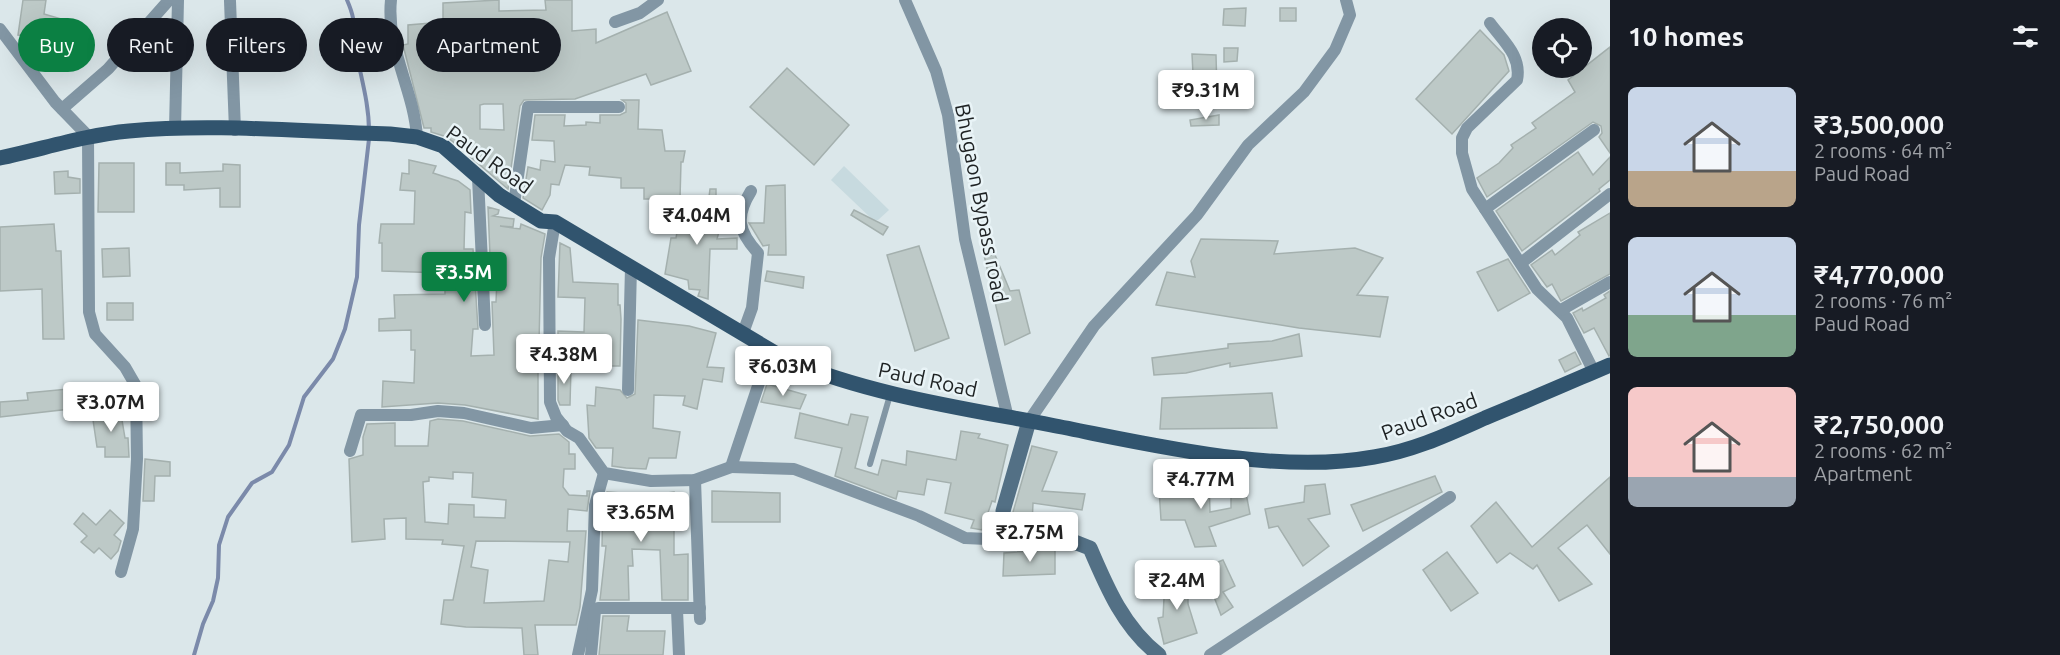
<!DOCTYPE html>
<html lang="en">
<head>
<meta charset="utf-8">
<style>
	body { margin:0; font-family:Ubuntu,sans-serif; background:#20242c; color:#f1f3f6; height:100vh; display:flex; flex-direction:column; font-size:22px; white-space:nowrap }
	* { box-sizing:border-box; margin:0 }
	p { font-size:20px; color:#9ea1a6 }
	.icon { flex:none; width:33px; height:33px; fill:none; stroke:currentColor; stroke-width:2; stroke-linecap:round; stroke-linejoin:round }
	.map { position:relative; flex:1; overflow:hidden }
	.sheet { display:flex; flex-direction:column; background:#171b24; width:450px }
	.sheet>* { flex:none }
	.guide { position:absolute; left:18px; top:18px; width:570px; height:54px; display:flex; gap:12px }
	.controls { position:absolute; left:1532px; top:18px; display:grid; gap:12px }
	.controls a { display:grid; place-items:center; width:60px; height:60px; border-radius:50%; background:#171b24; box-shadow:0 6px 24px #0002; font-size:30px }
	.price { position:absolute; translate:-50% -51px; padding:0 14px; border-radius:6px; background:#fff; color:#222; font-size:20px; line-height:39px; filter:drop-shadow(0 2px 3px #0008) }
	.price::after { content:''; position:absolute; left:50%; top:36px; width:18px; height:14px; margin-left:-9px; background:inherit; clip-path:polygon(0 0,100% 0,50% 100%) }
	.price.selected { background:#0b8043; color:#fff }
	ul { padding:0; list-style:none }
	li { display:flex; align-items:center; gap:18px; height:150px; padding:0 18px }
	li span { display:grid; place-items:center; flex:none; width:168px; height:120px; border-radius:9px; color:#555 }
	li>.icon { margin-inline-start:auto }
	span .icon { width:72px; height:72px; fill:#fffc; stroke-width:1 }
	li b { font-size:26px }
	h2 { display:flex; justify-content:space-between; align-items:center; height:72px; padding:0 18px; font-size:26px }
	.pill { padding:0 21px; border-radius:27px; background:#171b24; box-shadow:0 6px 24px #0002; font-size:21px; line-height:54px }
	.pill.selected { background:#0b8043; color:#fff }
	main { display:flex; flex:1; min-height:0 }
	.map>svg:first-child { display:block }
	.built { fill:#c7dadf }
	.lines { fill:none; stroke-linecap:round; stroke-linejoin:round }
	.stream { stroke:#7b8aaa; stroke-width:4 }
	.building { fill:#bdc9c7; stroke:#a4b0ae; stroke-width:1.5; fill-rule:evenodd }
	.lane { stroke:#8296a4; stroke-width:6 }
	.street { stroke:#8296a4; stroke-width:12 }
	.secondary { stroke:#537085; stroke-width:15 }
	.primary { stroke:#31546e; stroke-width:15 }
	.labels { text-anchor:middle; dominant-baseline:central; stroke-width:5; stroke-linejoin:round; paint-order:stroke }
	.street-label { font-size:21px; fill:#1e2223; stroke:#e9f4f7 }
</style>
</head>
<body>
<main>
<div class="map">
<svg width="1610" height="655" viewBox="0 0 1610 655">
	<rect width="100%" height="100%" fill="#dbe7ea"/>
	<!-- built -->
	<path class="built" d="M844 166 889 210 878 220H873L831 180Z"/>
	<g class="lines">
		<!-- stream -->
		<g class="stream">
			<path d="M347 0C357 23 353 28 356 51 361 78 369 103 369 131"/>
			<path d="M194 655 203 624 213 601 218 578 219 545 228 517 252 483 272 472 289 445 304 397 333 359 345 329 357 277 359 225 369 139"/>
		</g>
	</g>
	<!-- building -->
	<g class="building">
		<path d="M23 0H46L44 14 75 23 70 46 59 44 54 69 37 64 33 59 36 37 18 35Z"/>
		<path d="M499 0V11L546 10 545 0H572V31L596 29V43L667 12 691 71 651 85 646 74 575 99 524 100 520 106 508 189 467 154V150L462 149 447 137 431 132V128H424L403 45 408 44V25L443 22V3ZM484 104H503L504 130 480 129V105Z"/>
		<path d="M1246 8 1245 26 1223 25 1224 9Z"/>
		<rect x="1280" y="8" width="16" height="13"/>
		<path d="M1480 30 1504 55 1509 71 1452 134 1416 99Z"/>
		<path d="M1610 47V153L1599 137 1602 133 1601 126 1593 122 1487 197 1477 178 1499 163 1513 148 1511 145 1536 128 1532 123 1575 92 1568 80Z"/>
		<path d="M1224 48H1238L1237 61 1224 62Z"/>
		<path d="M1192 54 1216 55 1217 91 1194 93Z"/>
		<path d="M787 68 849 125 814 165 750 107Z"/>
		<path d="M622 100H639L638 129 662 130 665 151H685L683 162H681L680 199H644V188H621V178L589 175 590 167 565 165 559 185 551 184 550 195 542 210 523 198 528 167 540 170 541 160 555 162 554 141 532 140 535 115H565L564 126 586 125V122L600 123V115H620L626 112V103Z"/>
		<path d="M1219 115V125L1191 126 1190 120Z"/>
		<path d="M1578 152 1593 175 1610 157V180L1599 189 1600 191 1522 251 1496 211Z"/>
		<path d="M409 160 436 166 433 173 458 181 470 190 471 213 465 212 464 249H473L478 329H473L471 356 494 355 492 302H496L497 278 491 279 488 207 499 210 498 214 493 216 514 219 513 227 500 226 520 229 521 224 545 234 541 258 539 342H534L536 362H538V419L465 405 438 403 382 407 383 381 414 383 415 350H411V330L379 331V319L395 318 394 295 445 294V273L382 271V243H379L381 224H414L415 191 400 190 402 173 409 174Z"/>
		<path d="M99 163H134V212H98Z"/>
		<path d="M166 163H180V173L223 171V164L240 165V207H220V188L184 190V185H166Z"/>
		<path d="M68 171V177L80 179V193L55 194 54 172Z"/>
		<path d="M785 185 786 255H768L769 245 763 246 749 223H764L766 186Z"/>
		<path d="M710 189H716V217H723L717 239 737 238V249H710L708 299 698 296 700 290 689 289 688 280 665 274 671 238H676L681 210 707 213Z"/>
		<path d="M854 210 888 227 883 235 851 215Z"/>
		<path d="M1610 213V274L1561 301 1552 284 1547 287 1531 265 1552 250 1555 255 1580 235 1578 232Z"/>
		<path d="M54 224 56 251H61L64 339H43L42 289 0 291V227Z"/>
		<path d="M1201 239 1278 241 1274 254 1355 248 1383 258 1357 295 1388 297 1380 337 1299 328 1156 305 1167 272 1195 277 1191 261Z"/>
		<path d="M560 243 570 248 573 282 618 284V305H620L621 319 620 366H575V342H558V331L584 332 585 298 558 297Z"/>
		<path d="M919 246 949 338 915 351 887 255Z"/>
		<path d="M129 248 130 276 103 277 102 249Z"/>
		<path d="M984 255H995L1010 291 1019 290 1030 333 1005 345Z"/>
		<path d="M1508 259 1530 293 1498 311 1477 272Z"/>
		<path d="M767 271 804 277 803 288 765 281Z"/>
		<path d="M1610 291V355L1609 356 1594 328 1584 333 1573 313 1582 308 1583 311 1606 298 1604 295Z"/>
		<rect x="107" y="303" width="26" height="17"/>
		<path d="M638 320 689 326 716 333 707 367 724 368 722 382 703 379 697 409 683 405 685 396 654 395 653 428 680 432 676 458H649L646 469 626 468 612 466 613 448H596L589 438 587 405 595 406 596 387 620 390 627 398 635 394Z"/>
		<path d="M1299 334 1302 356 1230 367V363L1186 373 1154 375 1152 358 1228 348V344L1272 341Z"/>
		<path d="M1575 352 1581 364 1565 372 1559 360Z"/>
		<path d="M558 366H571L570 405H560L558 400Z"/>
		<path d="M767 384 806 395 800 409 761 402Z"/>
		<path d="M68 389 70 409 0 417V402L28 400 27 393Z"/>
		<path d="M1272 393 1277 428 1160 429 1162 398Z"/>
		<path d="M120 408 125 438H128L129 457H105V447H97L92 413Z"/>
		<path d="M800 413 848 425 851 414 868 417 855 468 878 475 882 460 906 465 907 451 956 460 961 431 980 434 978 438 1008 445 995 502 992 501 982 530 971 528 974 520 945 513 951 483 927 479 924 495 898 491 896 499 835 476 842 448 795 438Z"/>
		<path d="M438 419 463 421 530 436 559 434 569 442V454H575V469H564L563 487 569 495 587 496V491H590L587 511 568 509 567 531H586L580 607 576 625H535L538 655H524L522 628 466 627 441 624 444 600H453L464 546 442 544 443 540 406 539V518L384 519 385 539 352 542 349 459 363 455V437L367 424 395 423V446H428L430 421ZM453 472 473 473 472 497 506 500 505 518 474 517V505L449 504 448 524 425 522 423 482 429 481V477L453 479ZM476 541 570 542 568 562 549 560 544 601 484 603 488 570 471 567Z"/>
		<path d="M1032 446 1057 452 1042 491 1085 494 1082 510 1033 503 1032 525 1015 524 1013 512Z"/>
		<path d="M145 459 170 462V476H155L154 501H143Z"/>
		<path d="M1435 476 1442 492 1363 531 1351 505Z"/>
		<path d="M1610 477V554L1587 525 1558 548 1592 584 1559 601 1537 565 1533 569 1510 553 1497 563 1471 526 1496 502 1532 547Z"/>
		<path d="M1197 479H1209L1210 512 1231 508V489L1244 483 1250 514 1209 527 1216 546 1195 547 1185 520H1161L1159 489H1197Z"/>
		<path d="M1325 484 1330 514 1308 519 1329 546 1303 566 1278 526 1269 528 1265 509 1304 502 1305 486Z"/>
		<path d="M712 491 780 493V522H712Z"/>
		<path d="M607 492 651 495 674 492V555L688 554V600H662L660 550 632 549 633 566H628L629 600H600L606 546H602L603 506Z"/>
		<path d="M110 510 124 523 114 535 121 541 118 551 111 559 99 548 94 553 81 542 87 536 74 524 83 513 96 525Z"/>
		<path d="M1055 549V574L1003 576 1004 553Z"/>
		<path d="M1447 552 1478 593 1451 611 1423 570Z"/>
		<path d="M1223 560 1235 586 1223 592 1233 607 1221 615 1203 568Z"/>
		<path d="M1188 574V604L1197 633 1164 644 1158 618 1163 617 1165 579Z"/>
		<path d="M603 616H629L627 631H665L663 655H599Z"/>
	</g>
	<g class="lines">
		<!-- lane -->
		<path class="lane" d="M870 464 890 395"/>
		<!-- street -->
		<g class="street">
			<path d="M391 0C386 48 414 90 417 137"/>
			<path d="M905 0 936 71 948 115 965 239 1008 418"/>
			<path d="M230 1 235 130"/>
			<path d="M615 22 640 13 658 0"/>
			<path d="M1490 23C1503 41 1522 56 1517 80L1467 128 1462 138V153L1472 189 1537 289 1567 318 1594 372"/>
			<path d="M0 29 55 102 88 136 89 312 95 334 125 367 136 386 137 459 133 529 121 572"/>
			<path d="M62 109 108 69 169 0"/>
			<path d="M175 129 178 0"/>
			<path d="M478 178 485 325"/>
			<path d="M514 204 528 107H619"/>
			<path d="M1485 209 1594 130"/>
			<path d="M555 222 549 258 550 402 556 417 567 431 579 438 604 473 651 481 695 480 731 467"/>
			<path d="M1521 263 1610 194"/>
			<path d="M1561 310 1610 282"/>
			<path d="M743 333 752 308 758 253C738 231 735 217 751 191"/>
			<path d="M770 350 731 467 794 469 919 516 965 538 987 539 1010 533"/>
			<path d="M628 390 631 267"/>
			<path d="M1029 421 1094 326 1197 215 1248 145 1304 92 1335 50 1350 15 1346 0"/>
			<path d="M350 451 361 415H411L438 411 464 413 531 428 563 425"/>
			<path d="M695 480 700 619"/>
			<path d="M677 610 679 655"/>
			<path d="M578 655 592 590 595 505 604 473"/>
			<path d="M591 655 595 611 598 608H700"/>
			<path d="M1210 655 1450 497"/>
		</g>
		<!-- secondary -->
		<path class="secondary" d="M1029 421 1003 511 1006 530C1021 540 1035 534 1053 536 1066 538 1077 543 1090 548 1107 588 1124 628 1159 655"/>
		<!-- primary -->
		<path class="primary" d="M0 158C43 149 85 135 129 131 215 123 304 132 390 134L417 137 443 146 499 195 541 221 555 222 787 360C870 395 962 408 1051 425 1150 444 1274 475 1374 457 1413 451 1449 434 1485 418 1527 401 1568 383 1610 365"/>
	</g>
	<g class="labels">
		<!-- street labels -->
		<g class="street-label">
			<text transform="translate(490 159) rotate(36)">Paud Road</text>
			<text transform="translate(982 203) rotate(79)">Bhugaon Bypass road</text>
			<text transform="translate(928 379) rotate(12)">Paud Road</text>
			<text transform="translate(1429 416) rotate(-20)">Paud Road</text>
		</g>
	</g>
</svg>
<div class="controls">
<a><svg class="icon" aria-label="locate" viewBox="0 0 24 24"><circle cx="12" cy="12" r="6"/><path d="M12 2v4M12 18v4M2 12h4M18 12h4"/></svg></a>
</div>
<b class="price" style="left:1206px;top:121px">₹9.31M</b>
<b class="price" style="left:697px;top:246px">₹4.04M</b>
<b class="price selected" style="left:464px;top:303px">₹3.5M</b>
<b class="price" style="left:564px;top:385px">₹4.38M</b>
<b class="price" style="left:783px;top:397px">₹6.03M</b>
<b class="price" style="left:111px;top:433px">₹3.07M</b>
<b class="price" style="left:1201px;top:510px">₹4.77M</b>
<b class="price" style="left:641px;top:543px">₹3.65M</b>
<b class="price" style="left:1030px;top:563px">₹2.75M</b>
<b class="price" style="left:1177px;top:611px">₹2.4M</b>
<div class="guide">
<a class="pill selected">Buy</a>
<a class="pill">Rent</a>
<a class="pill">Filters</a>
<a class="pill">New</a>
<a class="pill">Apartment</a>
</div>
</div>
<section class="sheet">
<h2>10 homes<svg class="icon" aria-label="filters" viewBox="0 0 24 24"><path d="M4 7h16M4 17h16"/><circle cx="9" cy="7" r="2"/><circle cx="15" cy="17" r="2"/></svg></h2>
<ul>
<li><span style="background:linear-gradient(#c9d6e8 70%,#b9a48a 0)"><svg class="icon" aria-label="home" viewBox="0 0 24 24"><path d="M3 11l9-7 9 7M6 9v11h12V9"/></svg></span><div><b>₹3,500,000</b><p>2 rooms · 64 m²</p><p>Paud Road</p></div></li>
<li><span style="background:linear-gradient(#c9d6e8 65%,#7fa58c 0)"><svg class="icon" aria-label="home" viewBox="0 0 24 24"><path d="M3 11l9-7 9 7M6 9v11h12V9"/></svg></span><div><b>₹4,770,000</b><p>2 rooms · 76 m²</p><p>Paud Road</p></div></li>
<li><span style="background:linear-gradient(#f6c9c9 75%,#9aa5b1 0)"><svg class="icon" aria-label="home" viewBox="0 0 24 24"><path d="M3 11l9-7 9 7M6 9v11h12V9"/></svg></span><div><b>₹2,750,000</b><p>2 rooms · 62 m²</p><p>Apartment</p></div></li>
</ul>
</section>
</main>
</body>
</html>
